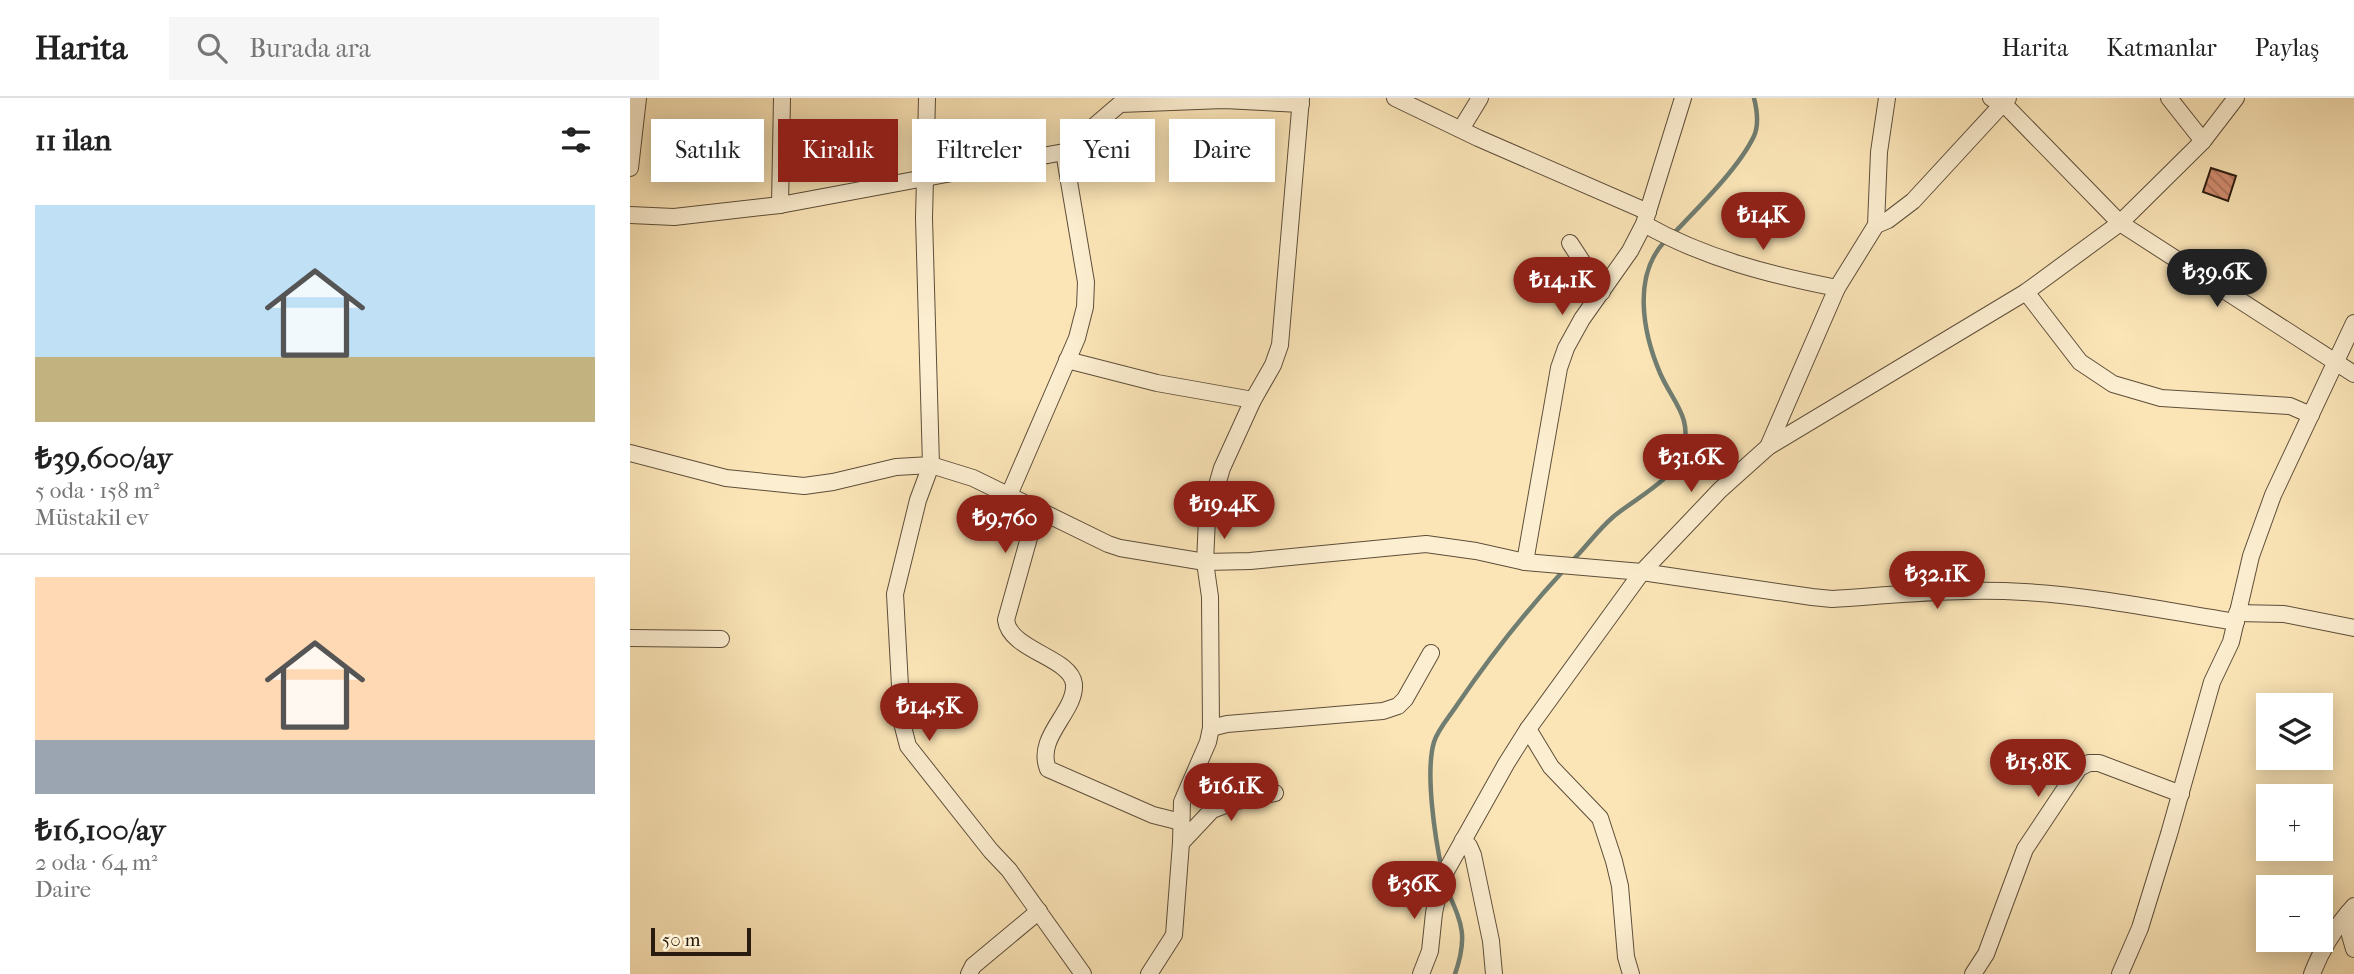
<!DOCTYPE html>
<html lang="tr">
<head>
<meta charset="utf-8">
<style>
	body { margin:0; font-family:"IM FELL French Canon",serif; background:#f6f6f6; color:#222; height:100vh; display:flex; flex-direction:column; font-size:26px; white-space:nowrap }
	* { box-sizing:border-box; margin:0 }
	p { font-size:23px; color:#767676 }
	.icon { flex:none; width:38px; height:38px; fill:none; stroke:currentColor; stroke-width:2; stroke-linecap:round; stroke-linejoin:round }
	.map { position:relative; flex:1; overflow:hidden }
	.panel { display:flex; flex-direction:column; background:#fff; width:630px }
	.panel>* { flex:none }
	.hud { position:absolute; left:21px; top:21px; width:665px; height:63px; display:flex; gap:14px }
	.controls { position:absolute; left:1626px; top:595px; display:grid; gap:14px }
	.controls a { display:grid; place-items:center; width:77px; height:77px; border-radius:0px; background:#fff; box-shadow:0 4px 18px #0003; font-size:35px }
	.scale { position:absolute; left:21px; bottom:18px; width:100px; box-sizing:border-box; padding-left:7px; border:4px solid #2a1b10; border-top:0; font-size:19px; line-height:24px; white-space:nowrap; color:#2a1b10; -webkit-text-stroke:5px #fceed0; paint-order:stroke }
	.price { position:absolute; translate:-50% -60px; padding:0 16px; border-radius:24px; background:#8f2418; color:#fff; font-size:23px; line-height:46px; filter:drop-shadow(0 2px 4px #0008) }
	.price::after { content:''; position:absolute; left:50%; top:42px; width:21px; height:16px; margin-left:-10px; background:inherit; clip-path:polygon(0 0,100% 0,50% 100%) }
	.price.on { background:#222; color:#fff }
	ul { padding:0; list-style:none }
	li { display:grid; align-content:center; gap:14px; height:371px; padding:0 35px }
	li+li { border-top:2px solid #e0e0e0 }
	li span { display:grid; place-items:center; height:217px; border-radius:0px; color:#555 }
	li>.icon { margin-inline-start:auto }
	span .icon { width:126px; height:126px; fill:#fffc; stroke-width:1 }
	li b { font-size:30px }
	h2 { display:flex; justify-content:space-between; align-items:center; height:84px; padding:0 35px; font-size:30px }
	.tag { padding:0 24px; border-radius:0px; background:#fff; box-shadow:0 4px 18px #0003; font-size:24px; line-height:63px }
	.tag.on { background:#8f2418; color:#fff }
	header { display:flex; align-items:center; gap:42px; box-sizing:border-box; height:98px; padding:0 35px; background:#fff; border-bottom:2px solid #e0e0e0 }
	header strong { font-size:33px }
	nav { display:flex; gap:38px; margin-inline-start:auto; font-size:24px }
	.search { width:490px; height:63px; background:#f6f6f6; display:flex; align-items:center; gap:18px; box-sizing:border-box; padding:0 24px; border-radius:0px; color:#767676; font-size:26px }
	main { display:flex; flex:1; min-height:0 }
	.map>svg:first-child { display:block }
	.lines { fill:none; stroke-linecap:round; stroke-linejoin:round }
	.stream { stroke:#707d71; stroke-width:4.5 }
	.building { fill:url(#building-back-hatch); stroke:#2a1b10; stroke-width:2 }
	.minor-casing { stroke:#5e4e3a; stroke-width:18 }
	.minor { stroke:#fceed0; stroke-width:16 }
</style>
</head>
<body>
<header>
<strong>Harita</strong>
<div class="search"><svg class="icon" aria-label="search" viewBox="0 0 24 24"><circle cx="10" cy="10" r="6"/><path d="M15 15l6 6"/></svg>Burada ara</div>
<nav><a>Harita</a><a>Katmanlar</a><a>Paylaş</a></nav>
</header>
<main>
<section class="panel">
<h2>11 ilan<svg class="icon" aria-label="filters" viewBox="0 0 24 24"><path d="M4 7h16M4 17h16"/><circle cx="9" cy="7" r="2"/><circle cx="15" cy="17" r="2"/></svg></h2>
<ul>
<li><span style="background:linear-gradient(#bfe0f5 70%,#c2b280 0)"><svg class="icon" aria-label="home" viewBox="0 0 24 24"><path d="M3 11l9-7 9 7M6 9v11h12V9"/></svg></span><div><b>₺39,600/ay</b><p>5 oda · 158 m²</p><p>Müstakil ev</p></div></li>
<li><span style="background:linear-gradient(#ffd9b3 75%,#9aa5b1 0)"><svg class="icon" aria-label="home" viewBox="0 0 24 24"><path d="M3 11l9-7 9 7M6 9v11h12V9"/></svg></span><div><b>₺16,100/ay</b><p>2 oda · 64 m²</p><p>Daire</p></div></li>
</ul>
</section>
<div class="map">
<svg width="1724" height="876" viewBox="0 0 1724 876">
	<defs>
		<pattern id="building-back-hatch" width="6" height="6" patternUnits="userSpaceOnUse" patternTransform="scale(1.75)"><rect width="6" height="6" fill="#d28d71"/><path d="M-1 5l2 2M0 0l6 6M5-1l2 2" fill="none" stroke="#ab725b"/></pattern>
	</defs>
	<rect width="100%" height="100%" fill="#fbe5b7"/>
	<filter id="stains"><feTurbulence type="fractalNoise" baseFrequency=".00286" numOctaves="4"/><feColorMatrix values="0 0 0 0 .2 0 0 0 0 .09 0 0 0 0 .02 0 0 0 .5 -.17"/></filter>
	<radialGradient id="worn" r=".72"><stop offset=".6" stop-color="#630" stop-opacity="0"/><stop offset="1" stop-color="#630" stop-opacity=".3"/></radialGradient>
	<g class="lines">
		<!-- stream -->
		<g class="stream">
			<path d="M1042 137C1067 111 1109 70 1124 38 1129 27 1127 12 1124 0"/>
			<path d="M942 463C956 449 968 432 983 419 1004 401 1044 382 1052 355 1064 320 1043 305 1030 275 1013 235 1002 178 1035 143"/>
			<path d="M812 772C805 740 795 674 804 644 808 631 820 618 827 607 859 560 895 514 934 472"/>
			<path d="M815 787C831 824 839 836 825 876"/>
		</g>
	</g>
	<!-- building -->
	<path class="building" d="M1581 70 1606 78 1598 103 1573 94Z"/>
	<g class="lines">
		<defs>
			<g id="minor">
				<path d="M297 0 294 120 301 367 288 402 265 496 272 625 278 648 361 753 379 772 453 876"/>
				<path d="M765 0 848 40 1018 114"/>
				<path d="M1361 0 1374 6 1490 125 1724 276"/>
				<path d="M1539 0 1573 43"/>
				<path d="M831 31 850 0"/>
				<path d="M0 70 8 0"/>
				<path d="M150 107 152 0"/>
				<path d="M0 117 44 119 150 107 434 54 490 6 594 2 671 6"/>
				<path d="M1014 126C1074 160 1140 177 1207 190"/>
				<path d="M1246 127 1258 122 1283 103 1378 0"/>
				<path d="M940 145 972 194"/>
				<path d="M1396 194 1450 264 1483 286 1531 300 1660 308 1681 317"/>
				<path d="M437 262 527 285 623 302"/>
				<path d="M1138 349 1207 190 1246 127 1249 54 1257 0"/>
				<path d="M0 355 96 380 174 388 203 384 266 369 301 367 343 380 478 446 490 450 575 464 620 463 796 446 846 453 895 464 1012 474 1182 499 1202 501C1265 497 1330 490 1394 494 1465 498 1536 513 1606 524"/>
				<path d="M379 397 447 240 455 209 456 184 434 54"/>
				<path d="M407 411 376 522C380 553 441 559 444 586 446 614 405 639 418 671L523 717 551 724"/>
				<path d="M895 464 929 270 936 250 952 221 1000 153 1014 126 1053 0"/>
				<path d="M1607 515 1654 516 1724 530"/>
				<path d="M0 540 91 541"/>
				<path d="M581 630 597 626 753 613 768 608 775 601 801 555"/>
				<path d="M898 631 921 669 970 720 984 763 990 788 996 859 1001 876"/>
				<path d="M833 742 839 748 843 757 861 843 864 876"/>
				<path d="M551 745 582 712 603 704 645 695"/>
				<path d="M1718 815 1720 837 1724 851"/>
				<path d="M339 876 343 868 409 813"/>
				<path d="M519 876 544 837 551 745 552 704 578 644 581 630 580 499 575 464 577 421 592 370 623 302 643 267 650 247 671 0"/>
				<path d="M791 876 800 853 804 815 811 782 876 666 898 631 1012 474 1090 392 1138 349 1396 194 1490 125 1573 43 1606 0"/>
				<path d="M1343 876 1356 856 1395 751 1449 670 1459 665H1469L1551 696"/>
				<path d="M1490 876 1510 830 1539 736 1582 584 1601 544 1621 458 1643 397 1724 225"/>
				<path d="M1682 876C1692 850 1705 829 1724 808"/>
			</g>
		</defs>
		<!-- minor casing -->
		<use href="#minor" class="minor-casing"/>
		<!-- minor -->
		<use href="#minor" class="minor"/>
	</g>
	<rect width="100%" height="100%" filter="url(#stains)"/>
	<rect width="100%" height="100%" fill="url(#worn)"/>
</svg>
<div class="controls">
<a><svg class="icon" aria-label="layers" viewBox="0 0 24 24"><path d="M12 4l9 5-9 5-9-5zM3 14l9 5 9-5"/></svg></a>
<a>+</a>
<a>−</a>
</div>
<div class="scale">50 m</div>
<b class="price" style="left:1133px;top:154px">₺14K</b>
<b class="price on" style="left:1587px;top:211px">₺39.6K</b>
<b class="price" style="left:932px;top:219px">₺14.1K</b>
<b class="price" style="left:1061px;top:396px">₺31.6K</b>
<b class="price" style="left:594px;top:443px">₺19.4K</b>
<b class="price" style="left:375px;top:457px">₺9,760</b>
<b class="price" style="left:1307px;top:513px">₺32.1K</b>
<b class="price" style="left:299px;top:645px">₺14.5K</b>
<b class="price" style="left:1408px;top:701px">₺15.8K</b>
<b class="price" style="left:601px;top:725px">₺16.1K</b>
<b class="price" style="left:784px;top:823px">₺36K</b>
<div class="hud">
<a class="tag">Satılık</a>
<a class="tag on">Kiralık</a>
<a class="tag">Filtreler</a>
<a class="tag">Yeni</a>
<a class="tag">Daire</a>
</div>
</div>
</main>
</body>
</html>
